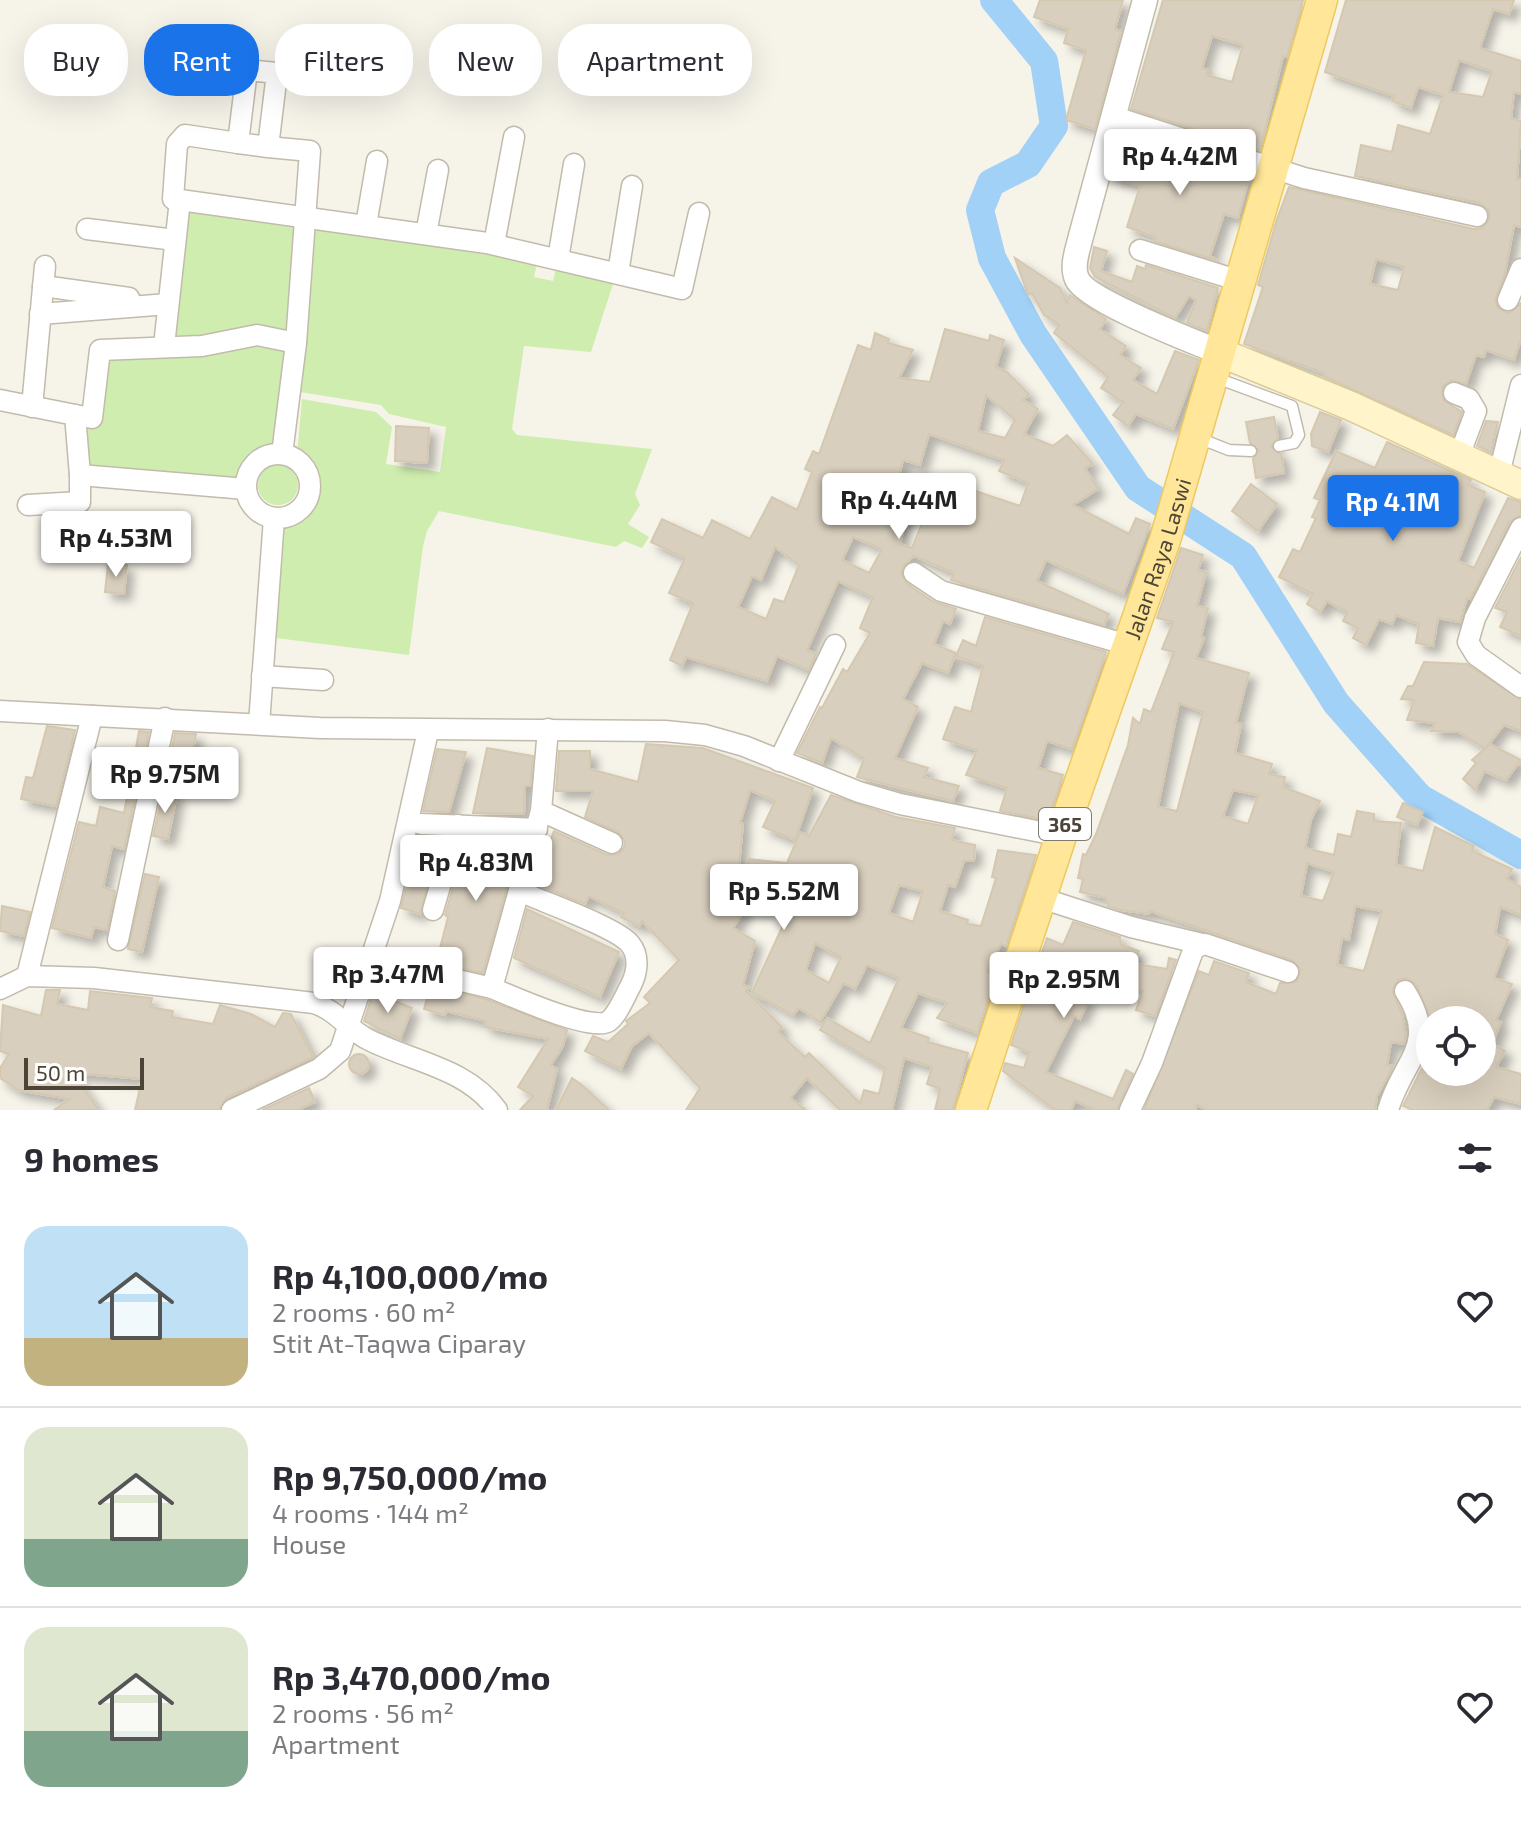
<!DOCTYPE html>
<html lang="en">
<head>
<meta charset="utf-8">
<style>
	body { margin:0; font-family:"Exo 2",sans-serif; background:#f2f2f3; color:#2b2b33; height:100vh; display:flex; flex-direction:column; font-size:30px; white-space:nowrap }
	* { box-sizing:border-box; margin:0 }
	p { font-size:26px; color:#7c7c81 }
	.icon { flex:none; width:44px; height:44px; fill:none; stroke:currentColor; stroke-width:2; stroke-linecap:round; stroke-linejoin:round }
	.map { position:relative; height:1110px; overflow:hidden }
	.panel { display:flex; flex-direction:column; background:#fff; flex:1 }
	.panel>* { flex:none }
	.top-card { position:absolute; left:24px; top:24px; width:800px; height:72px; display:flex; gap:16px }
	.fabs { position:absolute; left:1416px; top:1006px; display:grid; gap:16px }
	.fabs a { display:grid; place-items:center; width:80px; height:80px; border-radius:50%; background:#fff; box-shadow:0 8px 32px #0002; font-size:40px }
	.scale { position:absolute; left:24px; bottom:20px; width:120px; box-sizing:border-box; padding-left:8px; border:4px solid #4b4437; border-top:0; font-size:22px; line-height:28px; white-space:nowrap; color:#4b4437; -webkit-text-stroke:6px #fff; paint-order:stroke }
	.price { position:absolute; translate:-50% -68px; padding:0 18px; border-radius:8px; background:#fff; color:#222; font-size:26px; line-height:52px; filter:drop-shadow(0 2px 4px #0008) }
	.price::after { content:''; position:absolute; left:50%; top:48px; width:24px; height:18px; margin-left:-12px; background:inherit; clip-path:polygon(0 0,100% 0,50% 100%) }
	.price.current { background:#1a73e8; color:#fff }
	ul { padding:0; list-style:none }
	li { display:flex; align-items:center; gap:24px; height:200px; padding:0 24px }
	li+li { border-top:2px solid #e1e1e2 }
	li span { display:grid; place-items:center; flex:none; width:224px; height:160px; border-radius:24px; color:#555 }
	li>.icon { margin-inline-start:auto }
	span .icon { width:96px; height:96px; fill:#fffc; stroke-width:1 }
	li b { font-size:34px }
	h2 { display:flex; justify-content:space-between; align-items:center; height:96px; padding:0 24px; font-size:34px }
	.pill { padding:0 28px; border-radius:32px; background:#fff; box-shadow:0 8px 32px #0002; font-size:28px; line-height:72px }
	.pill.current { background:#1a73e8; color:#fff }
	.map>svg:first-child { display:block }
	.green { fill:#cfedaf }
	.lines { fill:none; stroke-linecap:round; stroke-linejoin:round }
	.river { stroke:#a2d1f7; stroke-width:28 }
	.building { fill:#d9cfbe; stroke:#d4c8b0; stroke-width:2; fill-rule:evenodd; filter:url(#shadow) }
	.service-casing { stroke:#c2bbab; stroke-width:13 }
	.minor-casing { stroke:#c2bbab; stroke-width:23 }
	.tertiary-casing { stroke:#c2bbab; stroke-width:27 }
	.secondary-casing { stroke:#daca96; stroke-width:31 }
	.primary-casing { stroke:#eec95f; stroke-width:33 }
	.service { stroke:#fff; stroke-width:10 }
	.minor { stroke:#fff; stroke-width:20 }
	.tertiary { stroke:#fff; stroke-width:24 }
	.secondary { stroke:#fff4ca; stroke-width:28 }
	.primary { stroke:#ffe699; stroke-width:30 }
	.labels { text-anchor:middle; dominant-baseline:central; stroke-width:8; stroke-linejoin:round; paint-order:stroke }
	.shield { fill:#fff; stroke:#817c73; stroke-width:2 }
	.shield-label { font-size:20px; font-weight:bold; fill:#4b4437 }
	.street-label { font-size:22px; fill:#4b4437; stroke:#fff }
</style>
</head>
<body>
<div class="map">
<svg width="1521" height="1110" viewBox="0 0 1521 1110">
	<defs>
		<filter id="shadow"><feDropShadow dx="7" dy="7" stdDeviation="4" flood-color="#0004"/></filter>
	</defs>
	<rect width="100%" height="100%" fill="#f6f3e9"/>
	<!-- green -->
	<g class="green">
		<path d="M186 209 297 224 291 331 174 338Z"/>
		<path d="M309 226 537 263 534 277 553 281 556 268 614 281 591 352 524 346 512 429 517 435 652 449 635 494 640 505 628 524 649 537 642 548 624 541 616 547 439 511 427 531 423 546 409 655 276 638 284 523 310 508 317 489 307 461 297 455 302 399 376 412 392 427 386 464 440 472 446 427 389 414 381 405 300 392Z"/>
		<path d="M243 345 286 351 276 445 256 453 238 482 89 468 83 428 106 367 114 357Z"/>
		<circle cx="278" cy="485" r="20"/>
	</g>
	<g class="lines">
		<!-- river -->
		<path class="river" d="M994 0 1044 61 1054 126 1028 164 991 183 980 210 992 258 1033 334 1138 488 1243 556 1336 703 1420 798 1521 855"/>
	</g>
	<!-- building -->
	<g class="building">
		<path d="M1040 0H1123L1115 29 1121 31 1095 129 1066 120 1086 50 1064 43 1068 29 1034 17Z"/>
		<path d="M1163 0H1303L1287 57 1283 56 1260 150 1131 109ZM1212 36 1243 45 1232 82 1206 75 1208 70 1202 68Z"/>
		<path d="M1346 0H1514L1509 14 1493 9 1480 48 1521 61V94L1514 92 1511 119 1521 121 1517 179 1521 180V227L1514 225 1505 273 1495 301 1498 308 1509 313 1521 303V339L1514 360 1486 350 1484 357 1476 355 1466 384 1451 380 1442 387 1443 400 1462 412 1453 435 1323 376 1324 373 1244 344 1263 287 1258 285 1277 219 1289 187 1474 229 1482 228 1489 220V211L1480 203 1355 176 1361 145 1392 152 1398 125 1430 134 1443 95 1418 87 1411 108 1392 101 1394 96 1325 72ZM1459 60 1492 71 1483 97 1449 92ZM1376 259 1404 267 1398 290 1370 284Z"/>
		<path d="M1124 134 1147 141 1140 162 1166 170 1172 149 1250 174 1238 218 1224 214 1210 256 1219 261 1154 241 1155 237 1127 227 1140 186 1112 177Z"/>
		<path d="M1094 247 1107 251 1101 271 1132 282 1137 266 1145 269 1146 265 1218 288 1207 331 1187 323 1196 300 1189 296 1175 318 1095 277 1090 268Z"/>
		<path d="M1015 258 1060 288 1067 303 1070 295 1106 319 1100 329 1126 346 1120 355 1141 368 1133 380 1157 394 1175 351 1199 360 1173 429 1136 414 1128 426 1113 415 1123 402 1101 388 1108 377 1054 333 1059 325 1044 315 1032 293 1028 295Z"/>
		<path d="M945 329 989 341 990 335 1004 340 996 367 1007 372 1029 394 1023 400 1038 409 1024 434 1053 446 1067 435 1093 464 1085 468 1098 489 1073 505 1129 534 1136 518 1150 524 1123 594 1046 560 1037 581 1109 614 1104 625 951 580 954 573 914 556 904 565 901 573 907 584 934 602 956 609 950 624 943 621 934 644 956 653 948 673 922 663 903 699 918 707 895 758 928 768 924 777 959 786 953 801 857 777 864 759 831 738 822 763 797 753 820 707 822 708 843 669 847 672 870 633 860 628 873 597 838 581 807 650 816 654 809 670 777 656 767 681 686 657 682 666 670 660 693 603 669 593 685 558 651 542 662 519 703 538 712 520 750 539 772 497 797 510 812 472 805 469 813 451 819 454 858 345 871 350 875 333 889 339 888 343 913 350 899 378 930 382ZM986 395 1015 420 1005 438 978 431ZM929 434 1004 460 999 471 1028 483 1020 506 940 479 912 548 900 544 910 505 893 498 903 460 920 465ZM853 537 882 549 869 573 842 560ZM775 547 799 565 784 602 774 599 766 619 738 607 752 576 761 580Z"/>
		<path d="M1320 412 1341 420 1328 452 1312 446 1311 434Z"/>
		<path d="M1274 417 1278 438 1271 447 1281 454 1284 473 1256 478 1253 459 1259 451 1250 443 1246 422Z"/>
		<path d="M1486 421 1498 422 1491 452 1477 446Z"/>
		<path d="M396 426 429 428 427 463 395 461Z"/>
		<path d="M1387 442 1471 480 1468 485 1485 492 1458 561 1474 568 1508 498 1521 502V515L1509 522 1470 599 1467 598 1460 622 1438 618 1433 646 1416 643 1419 624 1396 615 1392 624 1379 619 1366 645 1353 638 1358 628 1343 621 1347 612 1327 601 1320 612 1307 604 1313 594 1279 577 1293 549 1300 552 1316 518 1312 517 1320 500 1314 498 1336 451 1375 468Z"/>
		<path d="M1251 484 1277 504 1258 531 1232 511Z"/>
		<path d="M1181 548 1203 555 1198 570 1206 572 1197 606 1208 608 1201 637 1204 638 1196 658 1249 673 1236 723 1241 724 1235 753 1272 764 1269 774 1285 777 1283 787 1320 801 1311 820 1305 848 1334 855 1338 834 1351 837 1357 811 1374 814V821L1401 823 1396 865 1423 871 1435 827 1474 846 1472 851 1512 869 1507 879 1521 887V915L1500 907 1495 934 1508 940 1494 978 1512 984 1496 1020 1501 1022 1492 1044 1485 1043 1482 1050V1020L1448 1017 1431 1020 1416 984 1406 978 1398 980 1392 991 1402 1014 1406 1037 1404 1044 1391 1042 1387 1065 1393 1066 1377 1096 1375 1110H1207L1197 1105 1195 1110H1144L1199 971 1209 975 1214 961 1249 973 1246 982 1276 994 1280 983 1296 982 1301 970 1292 960 1150 911 1149 914 1121 910 1108 906 1106 898 1080 892 1083 879 1078 878 1083 854 1086 855 1096 834 1128 745 1133 718 1140 724 1144 709 1151 712 1174 652 1162 649 1173 622 1157 618ZM1179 703 1203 712 1177 811 1158 807ZM1233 790 1258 795 1248 824 1223 816ZM1307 863 1334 872 1323 901 1301 896ZM1355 906 1382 911 1364 971 1337 965 1342 938 1349 940Z"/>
		<path d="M1521 557V636L1500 627 1507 612 1495 608Z"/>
		<path d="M108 564 127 565 124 594 105 592Z"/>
		<path d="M985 617 1106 652 1072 749 1047 741 1038 768 1063 775 1048 820 1000 811 1007 788 966 775 977 750 943 739 955 707 971 712 983 666 956 656 963 640 976 646Z"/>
		<path d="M1424 662 1467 664 1521 700V731L1504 725 1485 749 1459 732 1431 731 1435 723 1407 720 1414 700 1401 699 1408 686H1413Z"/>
		<path d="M47 726 75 730 56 806 21 799 26 777 33 778Z"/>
		<path d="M139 731 149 732 124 849 112 846 103 887 115 891 107 930 94 927 91 938 52 928 79 822 96 826 100 807 124 813Z"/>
		<path d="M175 733 196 734 189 771 168 767Z"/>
		<path d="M646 744 703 748 813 788 795 840 763 827 775 801 750 790 740 823H743L737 887 749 859 787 863 800 832 809 836 831 795 896 817 955 828 952 840 975 845 974 861H964L955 887 948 885 940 911 968 920 967 924 981 926 996 878 992 877 998 850 1036 855 1006 946 1001 944 987 972 996 975 977 1033 937 1018 947 1003 918 993 901 1028 929 1038 928 1042 968 1053 953 1110H935L940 1089 927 1084 932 1067 904 1058 892 1110H840L807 1078 790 1098 806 1110H686L700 1088 649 1033 632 1046 621 1069 585 1051 593 1036 608 1042 628 1024 626 1021 650 1003 644 997 679 960 642 921 639 926 621 917 624 913 589 896 585 904 534 883 554 831 607 855 619 854 624 848 625 841 618 832 585 817 593 791H556L559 751H590V769L638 782ZM899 885 923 891 913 922 889 913ZM770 892 797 895 752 992 793 1015 799 1008 820 1022 843 983 855 989 867 965 899 978 870 1043 827 1018 820 1030 885 1068 879 1094 864 1090 860 1103 809 1053 805 1057 778 1032 782 1027 746 991 749 987 743 985 755 941 733 928 748 905 764 910ZM815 943 841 957 829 983 806 970Z"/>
		<path d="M1490 744 1521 760 1506 780 1484 771 1475 790 1463 779 1476 763 1472 760Z"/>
		<path d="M487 748 533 756 530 786H525L524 814 473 813Z"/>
		<path d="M437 749 466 752 449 812 423 811Z"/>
		<path d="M163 791 177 794 168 839 153 836Z"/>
		<path d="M1403 803 1423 812 1417 825 1397 817Z"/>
		<path d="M418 836 441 838 420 914 401 908Z"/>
		<path d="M467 839 519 841 483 973 436 964 448 917 445 915Z"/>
		<path d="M145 874 159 877 142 952 128 949Z"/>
		<path d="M2 906 30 912 24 936 0 931Z"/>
		<path d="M527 909 619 952 600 997 514 958Z"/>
		<path d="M1073 922 1120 937V944L1139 951 1134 965 1090 954 1073 993 1089 1000 1080 1019 1074 1016 1046 1072 1113 1099 1126 1070 1133 1074 1117 1110H1096L1075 1101 1071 1110H1055L1003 1071 1005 1063 1024 1068 1029 1052 1011 1045 1028 993 1044 1001 1059 968 1039 959 1044 947 1047 938 1063 945Z"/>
		<path d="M1169 958 1176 960 1155 1016 1136 1010 1143 991 1127 987 1137 964 1167 969Z"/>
		<path d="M431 985 488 1000 567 1030 563 1046 551 1065 557 1069 547 1110H520L533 1096 518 1087 548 1039 485 1027 486 1021 446 1011 445 1015 424 1009Z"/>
		<path d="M46 990H60L57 1004 88 1010 90 991 152 998 150 1007 173 1011 172 1017 213 1024 220 1005 251 1014 275 1027 283 1013 291 1014 313 1057 226 1098 219 1110H135L142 1079 73 1073 99 1110H54L69 1099 18 1090 0 1078V1068L9 1054 0 1051 3 1005 41 1016Z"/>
		<path d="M373 992 412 1008 400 1039 364 1021Z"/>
		<path d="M1492 1044 1505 1051 1496 1067 1521 1074V1104L1494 1097 1487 1110H1413L1403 1106 1424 1064 1423 1072H1482V1063Z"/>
		<circle cx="359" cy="1064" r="10"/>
		<path d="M572 1078 582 1085 609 1110H556Z"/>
		<path d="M309 1088 315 1102 297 1110H262Z"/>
	</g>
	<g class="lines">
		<defs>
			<g id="service">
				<path d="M1214 377 1292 406 1299 435 1294 443 1279 446"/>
				<path d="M1196 437 1229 450 1251 451"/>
			</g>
			<g id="minor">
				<path d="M221 66 247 70"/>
				<path d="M277 73 305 75"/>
				<path d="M1115 117 1304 178 1477 216"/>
				<path d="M238 143 185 135 177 144 173 199 487 243 682 289 699 213"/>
				<path d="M268 147 238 143 247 70 277 73 268 147 310 151 296 343 282 454"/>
				<path d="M366 225 377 161"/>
				<path d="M87 229 175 240"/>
				<path d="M426 234 438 170"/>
				<path d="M494 244 514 137"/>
				<path d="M1140 250 1240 281"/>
				<path d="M558 259 574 164"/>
				<path d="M618 273 632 186"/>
				<path d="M43 286 129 298"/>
				<path d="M1508 300 1521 269"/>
				<path d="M40 314 168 304"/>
				<path d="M164 346 180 200"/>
				<path d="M1454 393 1469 399 1476 411 1459 456"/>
				<path d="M0 400 75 415 80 475 246 489"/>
				<path d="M32 407 45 266"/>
				<path d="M75 415 92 418 100 350 202 346 257 335 296 343"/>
				<circle cx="278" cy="486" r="32"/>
				<path d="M1499 474 1521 385"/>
				<path d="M28 505 80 502V475"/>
				<path d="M1521 528 1475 618 1468 642 1476 655 1521 687"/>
				<path d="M914 573 941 591 1128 645"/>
				<path d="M262 676 323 680"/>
				<path d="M0 711 320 728 665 731 705 735 744 746 859 792 900 804 1061 836"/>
				<path d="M259 724 274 518"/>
				<path d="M779 761 835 645"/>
				<path d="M541 811 612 843"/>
				<path d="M421 824 537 829"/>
				<path d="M519 891C543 902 616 927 630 944 640 956 637 973 631 985 625 996 618 1014 609 1021 594 1033 511 996 492 988L541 811 548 729"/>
				<path d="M1041 898 1131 927 1202 944"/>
				<path d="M433 910 458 825"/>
				<path d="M118 940 165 718"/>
				<path d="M27 976 92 716"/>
				<path d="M440 976 492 988"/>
				<path d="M0 989 27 976 94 978 314 1003C338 1011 347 1029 369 1040 413 1062 467 1068 497 1110"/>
				<path d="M232 1110 319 1069 340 1051 390 901 428 731"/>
				<path d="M1130 1110 1152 1063 1194 948 1205 944 1288 972"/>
				<path d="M1388 1110C1403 1059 1439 1045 1405 991"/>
			</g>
			<path id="tertiary" d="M1145 0 1081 236C1078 249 1071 266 1077 279 1087 301 1193 341 1219 352"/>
			<path id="secondary" d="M1219 352 1351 406 1521 485"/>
			<g id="primary">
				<path id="s1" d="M971 1110 1061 836 1165 540 1322 0"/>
			</g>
		</defs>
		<!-- service casing -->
		<use href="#service" class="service-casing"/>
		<!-- minor casing -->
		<use href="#minor" class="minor-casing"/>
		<!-- tertiary casing -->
		<use href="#tertiary" class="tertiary-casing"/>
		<!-- secondary casing -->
		<use href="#secondary" class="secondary-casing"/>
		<!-- primary casing -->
		<use href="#primary" class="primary-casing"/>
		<!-- service -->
		<use href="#service" class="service"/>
		<!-- minor -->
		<use href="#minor" class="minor"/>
		<!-- tertiary -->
		<use href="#tertiary" class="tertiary"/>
		<!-- secondary -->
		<use href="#secondary" class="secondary"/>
		<!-- primary -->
		<use href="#primary" class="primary"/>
	</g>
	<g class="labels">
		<!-- shield labels -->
		<rect class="shield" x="1039" y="808" width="52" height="32" rx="6"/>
		<g class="shield-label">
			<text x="1065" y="824">365</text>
		</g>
		<!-- street labels -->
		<g class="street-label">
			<text stroke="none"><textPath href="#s1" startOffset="582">Jalan Raya Laswi</textPath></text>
		</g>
	</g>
</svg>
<div class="fabs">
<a><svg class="icon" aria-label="locate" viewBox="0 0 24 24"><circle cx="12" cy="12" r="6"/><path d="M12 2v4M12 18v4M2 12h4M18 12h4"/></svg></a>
</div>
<div class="scale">50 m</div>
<b class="price" style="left:1180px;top:197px">Rp 4.42M</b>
<b class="price" style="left:899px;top:541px">Rp 4.44M</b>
<b class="price current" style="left:1393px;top:543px">Rp 4.1M</b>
<b class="price" style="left:116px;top:579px">Rp 4.53M</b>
<b class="price" style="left:165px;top:815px">Rp 9.75M</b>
<b class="price" style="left:476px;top:903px">Rp 4.83M</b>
<b class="price" style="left:784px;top:932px">Rp 5.52M</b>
<b class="price" style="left:388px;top:1015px">Rp 3.47M</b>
<b class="price" style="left:1064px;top:1020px">Rp 2.95M</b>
<div class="top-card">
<a class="pill">Buy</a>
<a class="pill current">Rent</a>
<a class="pill">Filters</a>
<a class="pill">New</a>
<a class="pill">Apartment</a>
</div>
</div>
<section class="panel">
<h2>9 homes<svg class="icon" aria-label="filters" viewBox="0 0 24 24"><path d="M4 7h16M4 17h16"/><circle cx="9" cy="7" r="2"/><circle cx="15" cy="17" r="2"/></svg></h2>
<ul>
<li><span style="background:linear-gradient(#bfe0f5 70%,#c2b280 0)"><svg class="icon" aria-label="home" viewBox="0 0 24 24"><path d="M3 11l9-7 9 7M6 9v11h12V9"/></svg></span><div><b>Rp 4,100,000/mo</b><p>2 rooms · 60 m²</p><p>Stit At-Taqwa Ciparay</p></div><svg class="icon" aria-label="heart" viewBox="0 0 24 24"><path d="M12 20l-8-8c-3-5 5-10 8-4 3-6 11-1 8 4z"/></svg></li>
<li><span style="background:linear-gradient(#dfe7d0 70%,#7fa58c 0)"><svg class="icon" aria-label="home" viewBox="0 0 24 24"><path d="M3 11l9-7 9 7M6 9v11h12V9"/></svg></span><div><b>Rp 9,750,000/mo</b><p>4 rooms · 144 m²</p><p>House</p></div><svg class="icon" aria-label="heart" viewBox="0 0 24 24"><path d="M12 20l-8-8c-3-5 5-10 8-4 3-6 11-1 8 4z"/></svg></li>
<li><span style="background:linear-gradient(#dfe7d0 65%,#7fa58c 0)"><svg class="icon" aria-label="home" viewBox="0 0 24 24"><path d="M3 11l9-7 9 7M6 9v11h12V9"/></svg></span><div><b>Rp 3,470,000/mo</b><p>2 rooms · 56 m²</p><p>Apartment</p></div><svg class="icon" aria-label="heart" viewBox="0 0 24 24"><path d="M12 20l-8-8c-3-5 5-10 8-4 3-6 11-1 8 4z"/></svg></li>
</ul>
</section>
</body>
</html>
